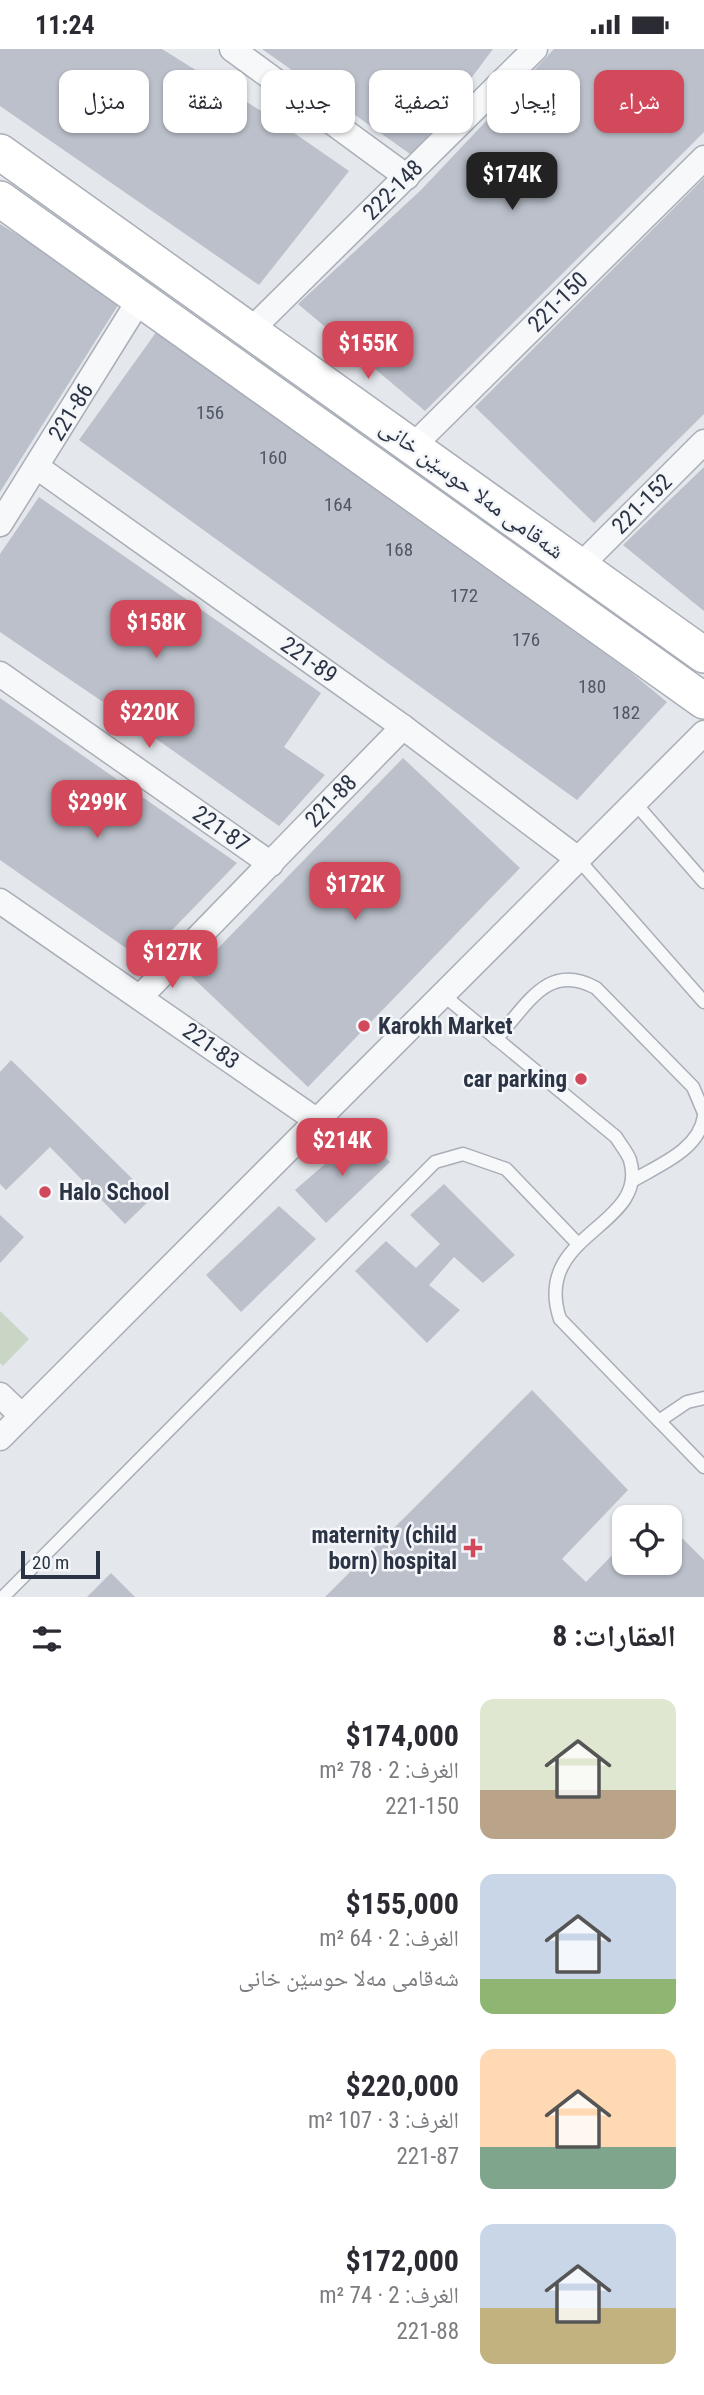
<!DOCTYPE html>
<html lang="ar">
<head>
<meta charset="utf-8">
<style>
	body { margin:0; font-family:"Roboto Condensed","Noto Naskh Arabic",sans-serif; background:#f7f7f7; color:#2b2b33; direction:rtl; height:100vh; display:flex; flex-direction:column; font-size:26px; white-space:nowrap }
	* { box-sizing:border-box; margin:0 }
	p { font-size:23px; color:#7c7c81 }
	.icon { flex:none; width:38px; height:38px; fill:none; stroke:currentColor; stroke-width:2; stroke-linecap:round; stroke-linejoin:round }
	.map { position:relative; height:1548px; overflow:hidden; direction:ltr }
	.details { display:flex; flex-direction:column; background:#fff; flex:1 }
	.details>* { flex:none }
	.banner { position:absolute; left:21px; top:21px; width:663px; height:63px; direction:rtl; display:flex; gap:14px }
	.fabs { position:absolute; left:612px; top:1456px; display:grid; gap:14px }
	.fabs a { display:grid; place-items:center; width:70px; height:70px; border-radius:14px; background:#fff; box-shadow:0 2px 5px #0004; font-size:35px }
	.scale { position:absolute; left:21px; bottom:18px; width:79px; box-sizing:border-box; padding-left:7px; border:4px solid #2b3445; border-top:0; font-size:19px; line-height:24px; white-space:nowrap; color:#2b3445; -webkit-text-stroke:5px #f4f6f9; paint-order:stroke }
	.price { position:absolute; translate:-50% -60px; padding:0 16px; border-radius:14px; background:#d1495b; color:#fff; font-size:23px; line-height:46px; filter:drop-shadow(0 2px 4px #0008) }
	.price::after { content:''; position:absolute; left:50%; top:42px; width:21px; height:16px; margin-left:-10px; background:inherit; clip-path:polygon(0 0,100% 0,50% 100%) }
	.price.current { background:#222; color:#fff }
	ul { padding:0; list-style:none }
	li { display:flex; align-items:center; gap:21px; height:175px; padding:0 28px }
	li span { display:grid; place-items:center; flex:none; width:196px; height:140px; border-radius:14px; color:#555 }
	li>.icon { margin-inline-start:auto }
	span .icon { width:84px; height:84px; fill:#fffc; stroke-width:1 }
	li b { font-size:30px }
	h2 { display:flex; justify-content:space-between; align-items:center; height:84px; padding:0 28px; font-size:30px }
	.chip { padding:0 24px; border-radius:14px; background:#fff; box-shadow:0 2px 5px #0004; font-size:24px; line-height:63px }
	.chip.current { background:#d1495b; color:#fff }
	.status { display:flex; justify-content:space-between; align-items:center; height:49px; padding:0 35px; background:#fff; direction:ltr }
	.status svg { height:19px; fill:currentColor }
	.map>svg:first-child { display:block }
	.green { fill:#c9d6c5 }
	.building { fill:#bbc0ca }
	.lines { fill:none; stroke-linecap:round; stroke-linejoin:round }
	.lane-casing { stroke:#a9aeb7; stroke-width:15 }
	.street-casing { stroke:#a9aeb7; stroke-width:27 }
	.secondary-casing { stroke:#a9aeb7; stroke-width:38 }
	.lane { stroke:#f7f8fa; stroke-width:12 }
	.street { stroke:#f7f8fa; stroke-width:24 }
	.secondary { stroke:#fff; stroke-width:35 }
	.poi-dot { fill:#d1495b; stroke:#f4f6f9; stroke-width:2.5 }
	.labels { text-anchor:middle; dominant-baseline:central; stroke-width:5; stroke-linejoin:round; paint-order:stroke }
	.number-label { font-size:19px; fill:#4f5766 }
	.street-label { font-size:23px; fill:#2b3445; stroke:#f4f6f9 }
	.poi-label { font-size:23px; font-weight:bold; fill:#2b3445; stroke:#f4f6f9; text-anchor:start }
</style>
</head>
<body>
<div class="status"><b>11:24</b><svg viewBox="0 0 49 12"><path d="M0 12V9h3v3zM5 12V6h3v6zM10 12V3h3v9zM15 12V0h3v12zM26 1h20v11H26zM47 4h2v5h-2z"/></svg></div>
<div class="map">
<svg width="704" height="1548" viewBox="0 0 704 1548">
	<rect width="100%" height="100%" fill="#e4e7ec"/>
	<!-- green -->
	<path class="green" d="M0 1262 29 1290 3 1317 0 1314Z"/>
	<!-- building -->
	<g class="building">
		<path d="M0 0H162L271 68 349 122 259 236 0 57Z"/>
		<path d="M262 0H493L413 107Z"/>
		<path d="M554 0H704V83L425 362 298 255 421 141Z"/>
		<path d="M704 129V365L594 474 475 358Z"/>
		<path d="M0 175 122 250 0 443Z"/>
		<path d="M157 282 628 621 667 653 577 751 79 391Z"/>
		<path d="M704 418V562L623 496Z"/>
		<path d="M39 448 321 644 284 698 325 726 279 777 134 674 0 583V505Z"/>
		<path d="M0 649 237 814 143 911 0 811Z"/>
		<path d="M403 709 520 819 308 1038 191 927Z"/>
		<path d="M11 1011 152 1149 125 1175 50 1098 6 1141 0 1135V1023Z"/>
		<path d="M361 1084 390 1113 326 1174 295 1141Z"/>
		<path d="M444 1135 515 1206 483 1234 454 1208 429 1236 460 1261 427 1294 355 1222 386 1192 416 1219 440 1195 410 1166Z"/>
		<path d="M279 1157 316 1190 241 1263 206 1226Z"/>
		<path d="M0 1166 24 1188 0 1214Z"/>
		<path d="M532 1341 628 1441 562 1510 586 1533 625 1493V1514H670V1477L704 1511V1548H325Z"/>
		<path d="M111 1524 135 1548H87Z"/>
	</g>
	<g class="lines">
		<defs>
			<g id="lane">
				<path d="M635 754 704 833"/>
				<path d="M578 810 704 953"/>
				<path d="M442 945 616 1088C620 1095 627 1103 630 1111 650 1178 531 1184 560 1270L704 1418"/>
				<path d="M496 990C527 957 547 912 596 939L693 1038 704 1064"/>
				<path d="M632 1132C659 1116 699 1101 704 1067"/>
				<path d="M659 1372 687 1353 704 1349"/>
				<path d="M3 1548 435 1113 463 1105 506 1120 578 1195"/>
			</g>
			<g id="street">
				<path d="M232 0 407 128"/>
				<path d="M250 282 535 0"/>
				<path d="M412 398 704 109"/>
				<path d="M37 418 403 678 578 810"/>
				<path d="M0 475 140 250"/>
				<path d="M580 517 704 393"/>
				<path d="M0 625 271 815"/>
				<path d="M0 852 316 1071"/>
				<path d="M141 947 403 678"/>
				<path d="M0 1346 22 1367"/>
				<path d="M0 1389 704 684"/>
			</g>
			<g id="secondary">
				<path d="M0 103 704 606"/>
				<path d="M0 150 704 652"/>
			</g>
		</defs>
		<!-- lane casing -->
		<use href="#lane" class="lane-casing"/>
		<!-- street casing -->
		<use href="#street" class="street-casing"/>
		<!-- secondary casing -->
		<use href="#secondary" class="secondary-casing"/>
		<!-- lane -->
		<use href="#lane" class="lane"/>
		<!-- street -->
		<use href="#street" class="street"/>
		<!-- secondary -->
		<use href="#secondary" class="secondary"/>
	</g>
	<!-- markers -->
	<g class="poi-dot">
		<circle cx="364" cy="977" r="7"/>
		<circle cx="581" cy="1030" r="7"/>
		<circle cx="45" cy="1143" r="7"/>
		<path d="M469.5 1488.5h7v7h7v7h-7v7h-7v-7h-7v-7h7z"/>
	</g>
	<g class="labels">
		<!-- number labels -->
		<g class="number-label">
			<text x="210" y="363">156</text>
			<text x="273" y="408">160</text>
			<text x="338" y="455">164</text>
			<text x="399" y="500">168</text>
			<text x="464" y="546">172</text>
			<text x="526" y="590">176</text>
			<text x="592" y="637">180</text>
			<text x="626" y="663">182</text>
		</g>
		<!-- street labels -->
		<g class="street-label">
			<text transform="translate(393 141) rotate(-45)">222-148</text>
			<text transform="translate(558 253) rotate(-45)">221-150</text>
			<text transform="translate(71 363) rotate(-58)">221-86</text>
			<text transform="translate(472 440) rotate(36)">شەقامی مەلا حوسێن خانی</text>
			<text transform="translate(642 455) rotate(-45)">221-152</text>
			<text transform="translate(309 611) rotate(35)">221-89</text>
			<text transform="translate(331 752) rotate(-46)">221-88</text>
			<text transform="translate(221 780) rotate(35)">221-87</text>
			<text transform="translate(211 997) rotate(35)">221-83</text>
		</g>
		<!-- poi labels -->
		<g class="poi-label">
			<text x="378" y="977">Karokh Market</text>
			<text x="567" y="1030" text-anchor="end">car parking</text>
			<text x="59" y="1143">Halo School</text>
			<text x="457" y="1486" text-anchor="end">maternity (child<tspan x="457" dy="26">born) hospital</tspan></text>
		</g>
	</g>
</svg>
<div class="fabs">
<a><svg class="icon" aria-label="locate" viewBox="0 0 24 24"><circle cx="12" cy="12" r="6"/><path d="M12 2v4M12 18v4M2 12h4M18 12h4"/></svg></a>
</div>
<div class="scale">20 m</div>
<b class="price current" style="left:512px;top:163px">$174K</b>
<b class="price" style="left:368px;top:332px">$155K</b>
<b class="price" style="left:156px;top:611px">$158K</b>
<b class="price" style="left:149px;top:701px">$220K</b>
<b class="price" style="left:97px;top:791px">$299K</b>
<b class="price" style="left:355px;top:873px">$172K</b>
<b class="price" style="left:172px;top:941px">$127K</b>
<b class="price" style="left:342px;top:1129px">$214K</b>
<div class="banner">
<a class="chip current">شراء</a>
<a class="chip">إيجار</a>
<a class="chip">تصفية</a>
<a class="chip">جديد</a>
<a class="chip">شقة</a>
<a class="chip">منزل</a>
</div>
</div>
<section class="details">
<h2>العقارات: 8<svg class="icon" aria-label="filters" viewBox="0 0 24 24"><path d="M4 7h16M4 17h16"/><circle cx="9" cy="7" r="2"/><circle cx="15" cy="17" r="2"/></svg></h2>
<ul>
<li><span style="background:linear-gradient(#dfe7d0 65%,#b9a48a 0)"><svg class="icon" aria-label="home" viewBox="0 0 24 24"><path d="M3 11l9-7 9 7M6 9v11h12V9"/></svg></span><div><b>$174,000</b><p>الغرف: 2 · 78 m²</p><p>221-150</p></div></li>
<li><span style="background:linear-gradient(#c9d6e8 75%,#8fb573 0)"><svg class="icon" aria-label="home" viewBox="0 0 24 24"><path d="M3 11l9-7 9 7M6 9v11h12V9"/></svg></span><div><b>$155,000</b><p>الغرف: 2 · 64 m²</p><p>شەقامی مەلا حوسێن خانی</p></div></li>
<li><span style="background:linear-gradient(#ffd9b3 70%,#7fa58c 0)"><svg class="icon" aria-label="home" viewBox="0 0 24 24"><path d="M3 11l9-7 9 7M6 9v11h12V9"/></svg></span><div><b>$220,000</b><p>الغرف: 3 · 107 m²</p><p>221-87</p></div></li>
<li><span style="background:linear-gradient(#c9d6e8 60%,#c2b280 0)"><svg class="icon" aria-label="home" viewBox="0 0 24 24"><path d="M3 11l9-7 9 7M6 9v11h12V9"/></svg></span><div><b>$172,000</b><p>الغرف: 2 · 74 m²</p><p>221-88</p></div></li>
</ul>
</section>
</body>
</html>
